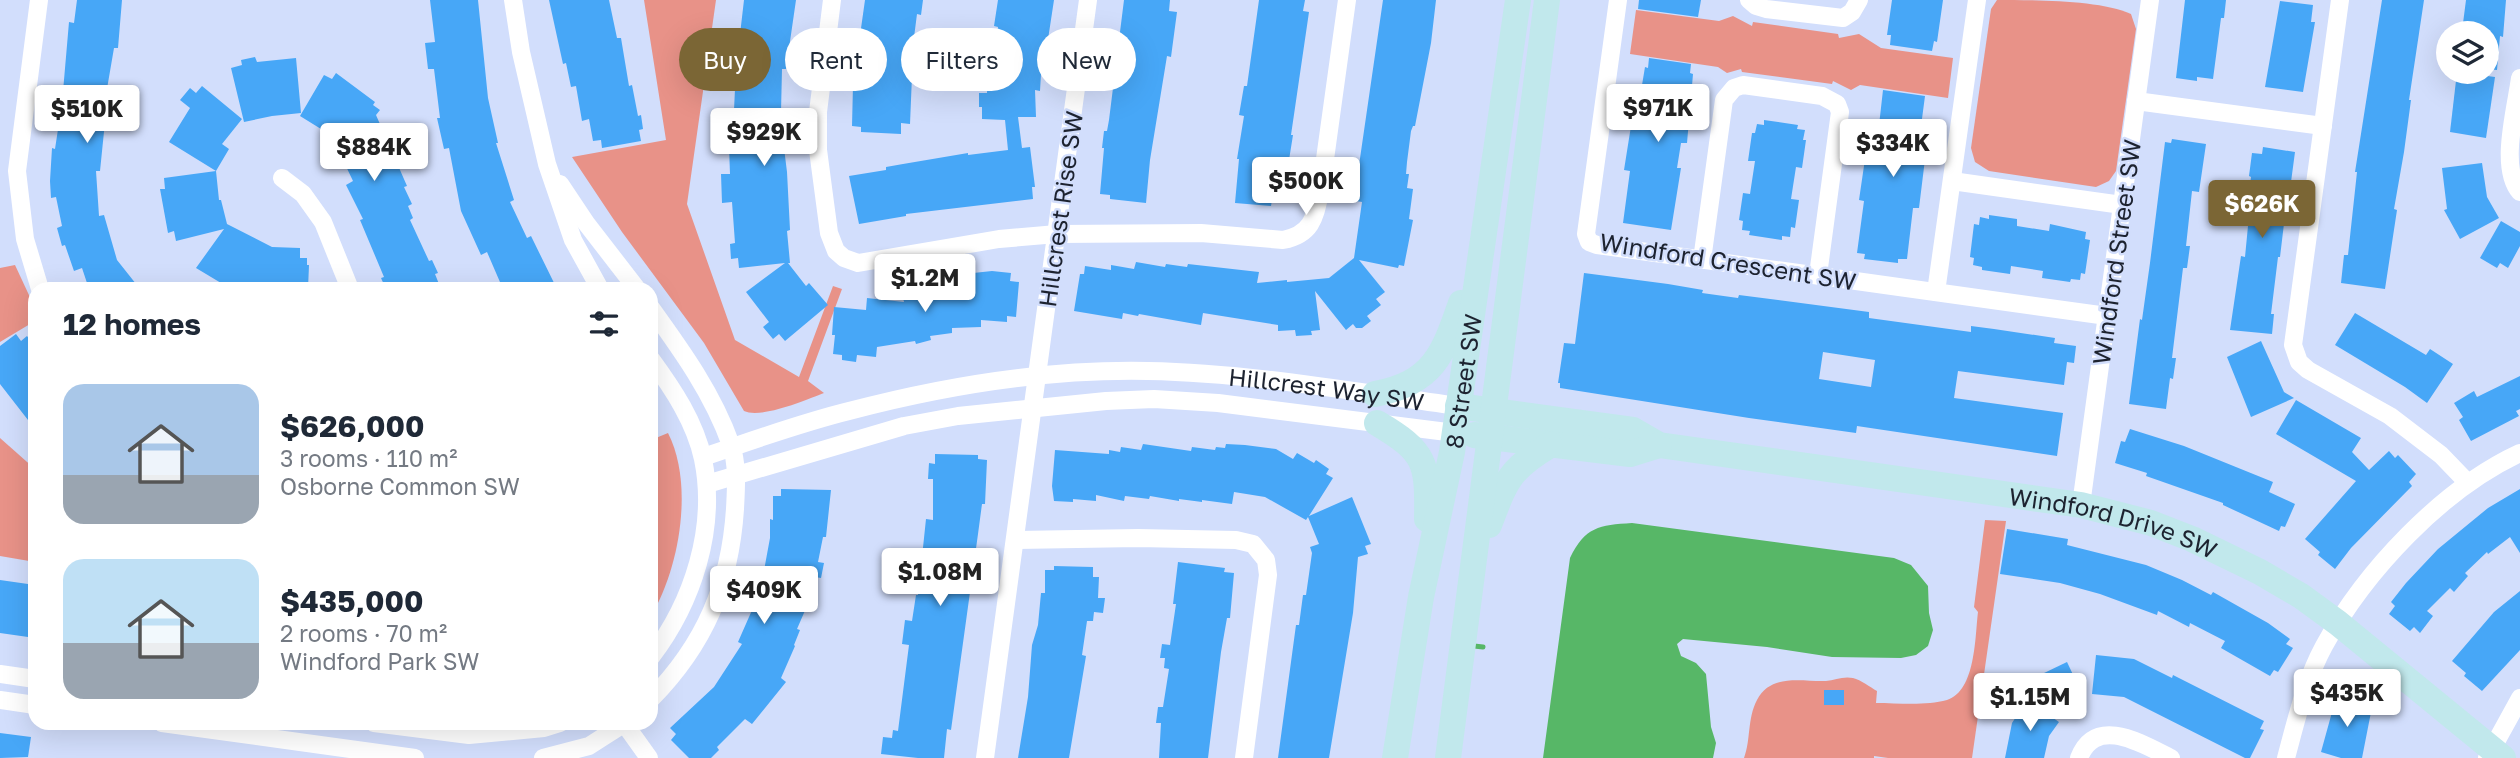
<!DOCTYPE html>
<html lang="en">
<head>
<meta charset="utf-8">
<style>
	body { margin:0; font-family:"Golos Text",sans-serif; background:#f2f2f3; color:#1f2937; height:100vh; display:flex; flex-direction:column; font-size:26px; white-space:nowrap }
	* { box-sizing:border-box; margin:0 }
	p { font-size:23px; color:#747a83 }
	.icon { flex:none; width:38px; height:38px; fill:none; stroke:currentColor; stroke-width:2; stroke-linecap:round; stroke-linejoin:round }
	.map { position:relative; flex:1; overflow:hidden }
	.side { position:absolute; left:28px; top:282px; width:630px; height:448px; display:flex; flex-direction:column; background:#fff; border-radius:21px; box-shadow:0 7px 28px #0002 }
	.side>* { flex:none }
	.guide { position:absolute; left:679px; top:28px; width:665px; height:63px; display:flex; gap:14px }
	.buttons { position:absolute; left:2436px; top:21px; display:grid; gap:14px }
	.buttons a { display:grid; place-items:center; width:63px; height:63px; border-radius:50%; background:#fff; box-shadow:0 7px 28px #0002; font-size:35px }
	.price { position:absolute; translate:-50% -60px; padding:0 16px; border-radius:7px; background:#fff; color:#222; font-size:23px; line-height:46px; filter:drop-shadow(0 2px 4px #0008) }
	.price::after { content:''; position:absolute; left:50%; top:42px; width:21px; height:16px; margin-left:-10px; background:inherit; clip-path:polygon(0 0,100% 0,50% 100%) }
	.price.current { background:#7b6635; color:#fff }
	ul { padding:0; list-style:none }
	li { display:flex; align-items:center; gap:21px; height:175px; padding:0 35px }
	li span { display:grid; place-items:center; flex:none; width:196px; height:140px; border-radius:21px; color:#555 }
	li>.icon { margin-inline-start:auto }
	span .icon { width:84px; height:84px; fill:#fffc; stroke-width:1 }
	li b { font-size:30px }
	h2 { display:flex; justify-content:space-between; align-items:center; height:84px; padding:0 35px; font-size:30px }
	.chip { padding:0 24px; border-radius:32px; background:#fff; box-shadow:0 7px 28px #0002; font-size:24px; line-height:63px }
	.chip.current { background:#7b6635; color:#fff }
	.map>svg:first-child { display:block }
	.green { fill:#e89288 }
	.water { fill:#57b767 }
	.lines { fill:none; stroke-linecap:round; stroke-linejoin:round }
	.stream { stroke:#57b767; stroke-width:5 }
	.building { fill:#47a7f7; fill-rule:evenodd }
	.street { stroke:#fff; stroke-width:18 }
	.secondary { stroke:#c1e8ec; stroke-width:26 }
	.labels { text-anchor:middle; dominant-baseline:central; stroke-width:5; stroke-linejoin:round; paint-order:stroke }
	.street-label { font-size:24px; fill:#1d2330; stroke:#d2defc }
</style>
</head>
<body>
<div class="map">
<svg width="2520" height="758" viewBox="0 0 2520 758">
	<rect width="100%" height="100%" fill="#d2defc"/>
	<!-- green -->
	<g class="green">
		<path d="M644 0H716L687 204 735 340 799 377 833 286 842 289 808 381 824 393C806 400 761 419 744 411L704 343 622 232 572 157 666 140Z"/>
		<path d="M1997 0C2033 0 2101 0 2131 14L2136 29 2116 171 2109 181 2096 187 1989 171 1975 162 1971 148 1991 9Z"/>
		<path d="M1636 10 1719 21 1733 16 1752 26 1753 22 1838 34 1839 38 1859 34 1881 48 1953 58 1948 98 1860 85 1851 90 1833 81 1832 84 1742 72 1741 69 1727 73 1718 67 1630 54Z"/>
		<path d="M15 265 35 308V321L0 342V268Z"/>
		<path d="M668 433C694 484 680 567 651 616V440Z"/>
		<path d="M0 438 35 469V562L0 556Z"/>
		<path d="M1985 520 2006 521 1972 758H1888L1874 756V758H1744C1751 740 1747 719 1757 700 1771 673 1802 682 1826 681 1835 680 1843 676 1853 678 1861 680 1870 687 1877 691L1876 703C1898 703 1926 706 1947 700 1976 691 1975 636 1978 612L1974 607Z"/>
	</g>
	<!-- water -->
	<path class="water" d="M1632 523 1894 558 1911 565 1928 586 1929 613 1933 630 1928 646 1916 655 1901 658 1832 657 1767 647 1683 639 1677 644 1681 656 1696 663 1706 674 1711 727 1716 743 1713 758H1543L1570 558C1585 527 1599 525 1632 523Z"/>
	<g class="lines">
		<!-- stream -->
		<path class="stream" d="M1474 646 1483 647"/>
	</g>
	<!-- building -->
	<g class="building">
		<path d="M77 0H122L118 48H114L103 112H106L100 171H96L99 216 104 215 117 260 140 289H89L82 268 74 271 65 245 62 246 57 228 62 226 56 197 51 198 50 181 52 148 55 149 62 103 69 22 74 23Z"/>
		<path d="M430 0H478L488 98 498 143H496L514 200 510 202 527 238 531 236 557 289H503L487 252 481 255 461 211 449 148 444 149 437 118H440L434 69H428L425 43 435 42Z"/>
		<path d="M549 0H609L617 38H621L629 86 632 85 638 116 641 115 643 129 639 130 641 141 602 148 601 140 593 141 589 119 582 121 576 86 571 87 566 63 563 64Z"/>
		<path d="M744 0H796L786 69H782L781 112 780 149 784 148 787 172 790 230 787 231 790 263H788L806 286 809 283 828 305 785 341 779 334 773 339 763 327 769 322 746 292 785 263 739 268 738 258 731 259 730 244 735 243 732 202 722 203 721 174H730L728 119H731V110H734L736 68H730L732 51H736L739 43Z"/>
		<path d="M865 0H923L921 15 917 14 912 53 919 54 917 76H912L910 124 901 123V134L861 132V127L852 126 853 85Z"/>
		<path d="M998 0H1054L1045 59 1042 58 1040 91 1035 90 1036 117H1018L1022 148 1030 147 1035 187H1032L1033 199 906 214V216L859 224 849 176 886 170V167L903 164 968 153V155L1008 150 1005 120 982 119V107H979V93H987L988 66H992L998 27 994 26Z"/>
		<path d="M1124 0H1170L1169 11 1177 12 1171 57 1167 56 1150 160 1146 203 1110 199V195L1100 194 1104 148H1102L1104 131H1107L1109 120Z"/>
		<path d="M1259 0H1305L1303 11 1309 12 1291 135H1293L1289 160 1286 159 1281 201 1272 200 1271 206 1235 203 1239 159H1237L1244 116 1239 115 1244 86H1247Z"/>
		<path d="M1383 0H1436L1431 43 1415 126H1413L1411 131 1407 162 1406 174H1409L1407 188 1413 189 1409 219 1413 220 1404 266 1399 265 1398 268 1359 260 1385 292 1376 299 1381 305 1367 316 1371 321 1362 328H1356L1353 324 1346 330 1315 291 1320 330 1311 331 1312 335 1296 336 1295 330 1278 331V325L1203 313 1201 325 1139 314 1138 316 1123 313 1122 319 1074 311 1080 274H1084L1085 266 1111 270V265L1134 269 1136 262 1165 267 1166 264 1187 267 1188 264 1259 272 1257 283 1287 280V282L1329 278 1354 258 1362 202 1356 201 1359 179H1357Z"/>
		<path d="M1639 0H1701L1698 17 1638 9Z"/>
		<path d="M1892 0H1943L1937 42 1934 41 1932 51 1890 45 1891 35H1887Z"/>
		<path d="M2185 0H2226L2224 18H2221L2213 79 2197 77V81L2176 78Z"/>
		<path d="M2382 0H2424L2409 100H2411L2404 152 2394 209 2397 210 2385 289 2341 283 2344 255H2348L2357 172H2355Z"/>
		<path d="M2466 0H2506L2503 37 2500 36 2497 70 2487 69V33L2462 31Z"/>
		<path d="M2280 1 2313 5 2311 22H2315L2303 92 2265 87Z"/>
		<path d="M255 57 257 62 296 58 301 113 272 116 244 122 231 68 242 65 241 60Z"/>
		<path d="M1649 58 1691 64 1690 73 1693 74 1687 143H1681L1677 168H1681L1671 230 1623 223 1630 171 1624 170 1631 126 1635 127 1645 67 1648 68Z"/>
		<path d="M2457 72 2495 77 2486 138 2450 132Z"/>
		<path d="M336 73 375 102 373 105 380 110 376 115 407 186 404 187 412 204 408 206 413 218 410 220 429 261 432 260 438 273 435 274 441 289H386L381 278 384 277 360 220 363 219 346 185 353 181 343 160 358 153 323 126 321 129 300 116 324 75 332 79Z"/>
		<path d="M202 86 242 119 222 144 229 149 216 171 169 142 190 108 180 100 190 88 196 93Z"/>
		<path d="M1883 90 1925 96 1918 149 1926 151 1919 208H1913L1907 259H1898V263L1864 259 1865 254 1857 253 1864 201 1859 200 1865 159H1869L1871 142 1877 143Z"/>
		<path d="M1764 120 1798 125 1797 129 1805 130 1803 140H1806L1802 168 1796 167 1791 199 1799 200 1795 228 1791 227 1790 237 1782 236V240L1749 235 1750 231 1742 230 1743 221 1739 220 1743 193 1750 194 1755 161H1748L1752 133H1755L1757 124 1764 125Z"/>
		<path d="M2172 139 2206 144 2199 192 2192 191 2186 246H2190L2187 268H2183L2172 358H2176L2173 379 2170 378 2166 409 2129 404 2140 319 2142 320 2150 263 2165 142 2171 143Z"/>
		<path d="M2263 147 2295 152 2291 182H2289L2280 257H2278L2271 314H2274L2272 334 2230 330 2241 256 2245 257 2248 226H2244L2251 177 2249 176 2252 153 2262 154Z"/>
		<path d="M2482 163 2487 197 2499 218 2460 239 2444 210 2447 209 2442 168Z"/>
		<path d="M216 171 219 200H221L227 224 272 247 300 248V258H307V265H309L308 289H231L196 268 224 229 176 241 174 231 168 233 160 189H165L164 178Z"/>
		<path d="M1989 215 2017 219V226L2049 231 2050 224 2086 232 2085 239 2090 240 2085 274 2081 273 2080 280 2071 279 2070 282 2042 278 2043 271 2011 266 2010 274 1982 270V267L1973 265 1974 258 1970 257 1974 224 1979 225 1980 217 1989 219Z"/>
		<path d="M2501 221 2520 232V246L2508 268 2500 263 2497 268 2480 258Z"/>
		<path d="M992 271 1011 273 1010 281 1019 282 1016 317 1007 316V322L981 320V327L952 328V333L930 336 931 340 916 344 915 341 877 347 876 357 857 355 856 362 842 360V355L833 354 835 335H832L834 307 866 310 867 298 904 302 902 294 924 289 923 284 964 279V274Z"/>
		<path d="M1584 273 1668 284 1703 290 1702 293 1738 298 1739 295 1869 312V318L1971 332V326L1994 329 2055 338 2054 343 2076 346 2074 363 2067 362 2064 385 1958 371 1954 398 2063 413 2057 456 1857 426 1856 433 1749 418 1560 388V383H1558L1564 343 1575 344ZM1823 352 1875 360 1871 387 1819 379Z"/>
		<path d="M2355 313 2426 355 2430 349 2453 364 2427 403 2405 387 2335 345Z"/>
		<path d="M16 334 21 341 27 336 35 346V429L0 384V346Z"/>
		<path d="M2261 341 2284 392 2294 398 2251 417 2227 357Z"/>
		<path d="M2520 376V409L2516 411 2519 416 2471 441 2459 420 2463 417 2454 403 2474 391 2477 397Z"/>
		<path d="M2296 400 2361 438 2352 452 2369 470 2389 451 2395 458 2398 455 2416 474 2409 482 2412 486 2351 548 2335 569 2318 555 2320 552 2305 539 2356 481 2276 434Z"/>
		<path d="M2130 429 2184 446 2273 482 2269 492 2295 504 2285 527 2281 526 2279 531 2223 505V503L2146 476 2147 473 2115 463 2121 441 2125 442Z"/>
		<path d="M1143 444 1191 451 1192 447 1215 450 1216 447 1225 448 1226 444 1245 445 1276 449 1293 459 1297 453 1314 463 1316 460 1329 469 1326 474 1333 478 1309 516 1352 497 1371 544 1365 546 1368 554 1358 557 1353 613 1329 758H1278L1296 625H1299L1303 595H1306L1312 553 1310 547 1319 544 1308 517 1306 520 1265 497 1234 492 1232 504 1202 500V502L1179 499V501L1150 496 1149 499 1125 496 1124 501 1096 495V501L1073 499V502L1054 501 1052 486 1055 450 1109 454V450L1120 452 1121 447 1141 450Z"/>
		<path d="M935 454 978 455V459L987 460 985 504H982L978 534 951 730 947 729 944 758H918L881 754 883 737 892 738 893 730 898 731 909 645 902 644 905 620 912 621 916 595H918L926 519 933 520V479H928L929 463 935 464Z"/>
		<path d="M781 489 831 490 826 537H823L818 562 824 563 821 578 815 577 810 599 797 629 800 630 794 645 795 646 781 678 786 682 752 724 745 719 717 747 719 750 711 758H689L671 740 676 734 670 728 714 687 742 644 738 642 760 592 770 538V519L773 520V496H781Z"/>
		<path d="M2520 489V553L2510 537 2488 554 2487 552 2465 573 2468 576 2454 592 2450 588 2427 611 2433 616 2420 633 2414 627 2410 631 2389 614 2395 606 2391 602 2406 583 2438 549 2488 508Z"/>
		<path d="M2007 529 2068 539 2067 545 2146 565 2182 580 2211 595 2213 592 2268 623 2290 639 2286 644 2293 648 2278 672 2274 670 2270 676 2221 648 2225 641 2190 623 2189 627 2158 611 2157 615 2100 594 2060 583 2000 574Z"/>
		<path d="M1178 562 1225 568 1224 572 1234 573 1230 618H1227L1221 652 1208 758H1159L1161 723H1156L1158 707H1163L1169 669 1164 668 1165 658H1160L1162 644 1170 645 1176 604H1173Z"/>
		<path d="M1054 566 1093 567V577H1099L1098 598H1105L1103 613 1094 612 1093 621H1087L1082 655 1086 656 1069 758H1018L1028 697 1032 645 1038 625 1041 593H1045V570H1054Z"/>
		<path d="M0 580 35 585V638L0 633Z"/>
		<path d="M2520 591V650L2482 691 2464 676 2466 673 2452 661 2494 612Z"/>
		<path d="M2096 655 2134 659 2172 678 2173 675 2264 721 2260 729 2264 730 2250 758H2245L2124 697 2092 694Z"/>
		<path d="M2067 662 2085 700 2060 712 2042 674Z"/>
		<rect x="1824" y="690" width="20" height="15"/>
		<path d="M2337 694 2359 700 2358 703 2372 707 2362 758H2341L2321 752Z"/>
		<path d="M2027 700 2059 722 2049 736 2044 758H2005L2012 723Z"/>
		<path d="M0 733 31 737 28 757 0 758Z"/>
	</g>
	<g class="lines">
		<!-- street -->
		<g class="street">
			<path d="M39 0 17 171 25 239 40 289"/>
			<path d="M513 0 521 52 547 164 573 240 600 289"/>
			<path d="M832 0 818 112V150L829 233 836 251 844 258 858 263 999 239 1057 234 1201 233 1283 240C1314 234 1315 215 1321 188L1347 0"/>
			<path d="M1618 0 1586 234 1589 242 1597 245 2107 316"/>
			<path d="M1749 0 1756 6 1766 9 1843 18 1852 12 1859 0"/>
			<path d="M2340 0 2293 345 2299 362 2308 370 2390 416 2441 455 2467 482"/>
			<path d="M2520 78C2516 109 2499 168 2520 192"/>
			<path d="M2136 101 2323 126"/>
			<path d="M282 178 303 194 323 222 350 289"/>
			<path d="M1952 181 2122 205"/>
			<path d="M560 184 586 223 637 289"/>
			<path d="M1702 260 1724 100 1734 88 1743 85 1822 96 1837 104 1840 112 1818 275"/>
			<path d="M1936 292 1977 0"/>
			<path d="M651 308C682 351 713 394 731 445 738 465 736 488 735 509 730 585 705 644 651 699"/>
			<path d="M651 359C673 389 695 422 703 459 717 528 693 602 651 657"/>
			<path id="s1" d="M703 457C751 441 800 423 849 411 944 386 1050 369 1148 371 1252 373 1355 392 1458 406"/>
			<path d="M707 484 904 426 958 416 1106 401 1154 399 1218 403 1455 433"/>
			<path d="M2081 505 2150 0"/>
			<path d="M1016 540 1138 538 1236 540 1253 544 1266 560 1268 575 1244 758"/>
			<path d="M0 674 35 679"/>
			<path d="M0 700 35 705"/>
			<path d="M162 723 415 758"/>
			<path d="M374 723 469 735 544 728 560 723"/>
			<path d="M624 723 649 758"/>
			<path d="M543 758 589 746 625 723"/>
			<path d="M985 758 1088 0"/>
			<path d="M2079 758C2096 714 2144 745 2171 758"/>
			<path d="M2286 758C2296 721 2305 681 2324 646 2365 571 2442 489 2520 453"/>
			<path d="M2487 758 2520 698"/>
		</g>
		<!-- secondary -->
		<g class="secondary">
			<path d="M1375 394C1433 383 1443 355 1461 303"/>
			<path id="s2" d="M1458 406 1633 430 1659 445 2081 505 2151 523 2192 539 2260 572 2301 596 2338 623 2503 758"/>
			<path d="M1377 423C1426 452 1428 462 1427 519"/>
			<path d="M1474 435 1630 454 1659 445"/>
			<path d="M1489 525C1506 481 1508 470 1550 445"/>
			<path id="s3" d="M1395 758 1421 597 1452 452 1518 0"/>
			<path d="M1448 758 1547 0"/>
		</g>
	</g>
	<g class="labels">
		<!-- street labels -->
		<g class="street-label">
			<text transform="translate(1060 209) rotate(-82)">Hillcrest Rise SW</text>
			<text transform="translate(2116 252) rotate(-82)">Windford Street SW</text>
			<text transform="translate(1728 261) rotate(9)">Windford Crescent SW</text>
			<text stroke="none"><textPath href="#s3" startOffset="383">8 Street SW</textPath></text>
			<text stroke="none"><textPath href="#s1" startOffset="635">Hillcrest Way SW</textPath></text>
			<text stroke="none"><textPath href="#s2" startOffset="668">Windford Drive SW</textPath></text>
		</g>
	</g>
</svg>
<div class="buttons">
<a><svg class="icon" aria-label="layers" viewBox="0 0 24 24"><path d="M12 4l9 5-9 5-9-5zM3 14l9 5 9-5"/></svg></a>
</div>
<b class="price" style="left:1658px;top:144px">$971K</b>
<b class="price" style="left:87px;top:145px">$510K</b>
<b class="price" style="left:764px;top:168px">$929K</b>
<b class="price" style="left:1893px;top:179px">$334K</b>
<b class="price" style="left:374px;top:183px">$884K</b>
<b class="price" style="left:1306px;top:217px">$500K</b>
<b class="price current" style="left:2262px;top:240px">$626K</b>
<b class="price" style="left:925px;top:314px">$1.2M</b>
<b class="price" style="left:940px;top:608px">$1.08M</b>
<b class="price" style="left:764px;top:626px">$409K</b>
<b class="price" style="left:2347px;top:729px">$435K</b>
<b class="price" style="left:2030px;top:733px">$1.15M</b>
<div class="guide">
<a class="chip current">Buy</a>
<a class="chip">Rent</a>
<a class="chip">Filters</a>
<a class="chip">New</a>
</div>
<section class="side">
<h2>12 homes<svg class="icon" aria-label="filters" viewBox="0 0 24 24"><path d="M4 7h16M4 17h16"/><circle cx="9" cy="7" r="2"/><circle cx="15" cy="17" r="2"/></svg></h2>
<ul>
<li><span style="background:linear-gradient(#a9c7e8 65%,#9aa5b1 0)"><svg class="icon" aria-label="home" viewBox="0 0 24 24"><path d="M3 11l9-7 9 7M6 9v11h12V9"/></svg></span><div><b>$626,000</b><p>3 rooms · 110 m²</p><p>Osborne Common SW</p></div></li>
<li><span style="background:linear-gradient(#bfe0f5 60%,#9aa5b1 0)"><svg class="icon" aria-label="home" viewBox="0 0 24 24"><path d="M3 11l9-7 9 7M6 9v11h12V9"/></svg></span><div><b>$435,000</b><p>2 rooms · 70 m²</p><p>Windford Park SW</p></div></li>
</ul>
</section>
</div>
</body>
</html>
